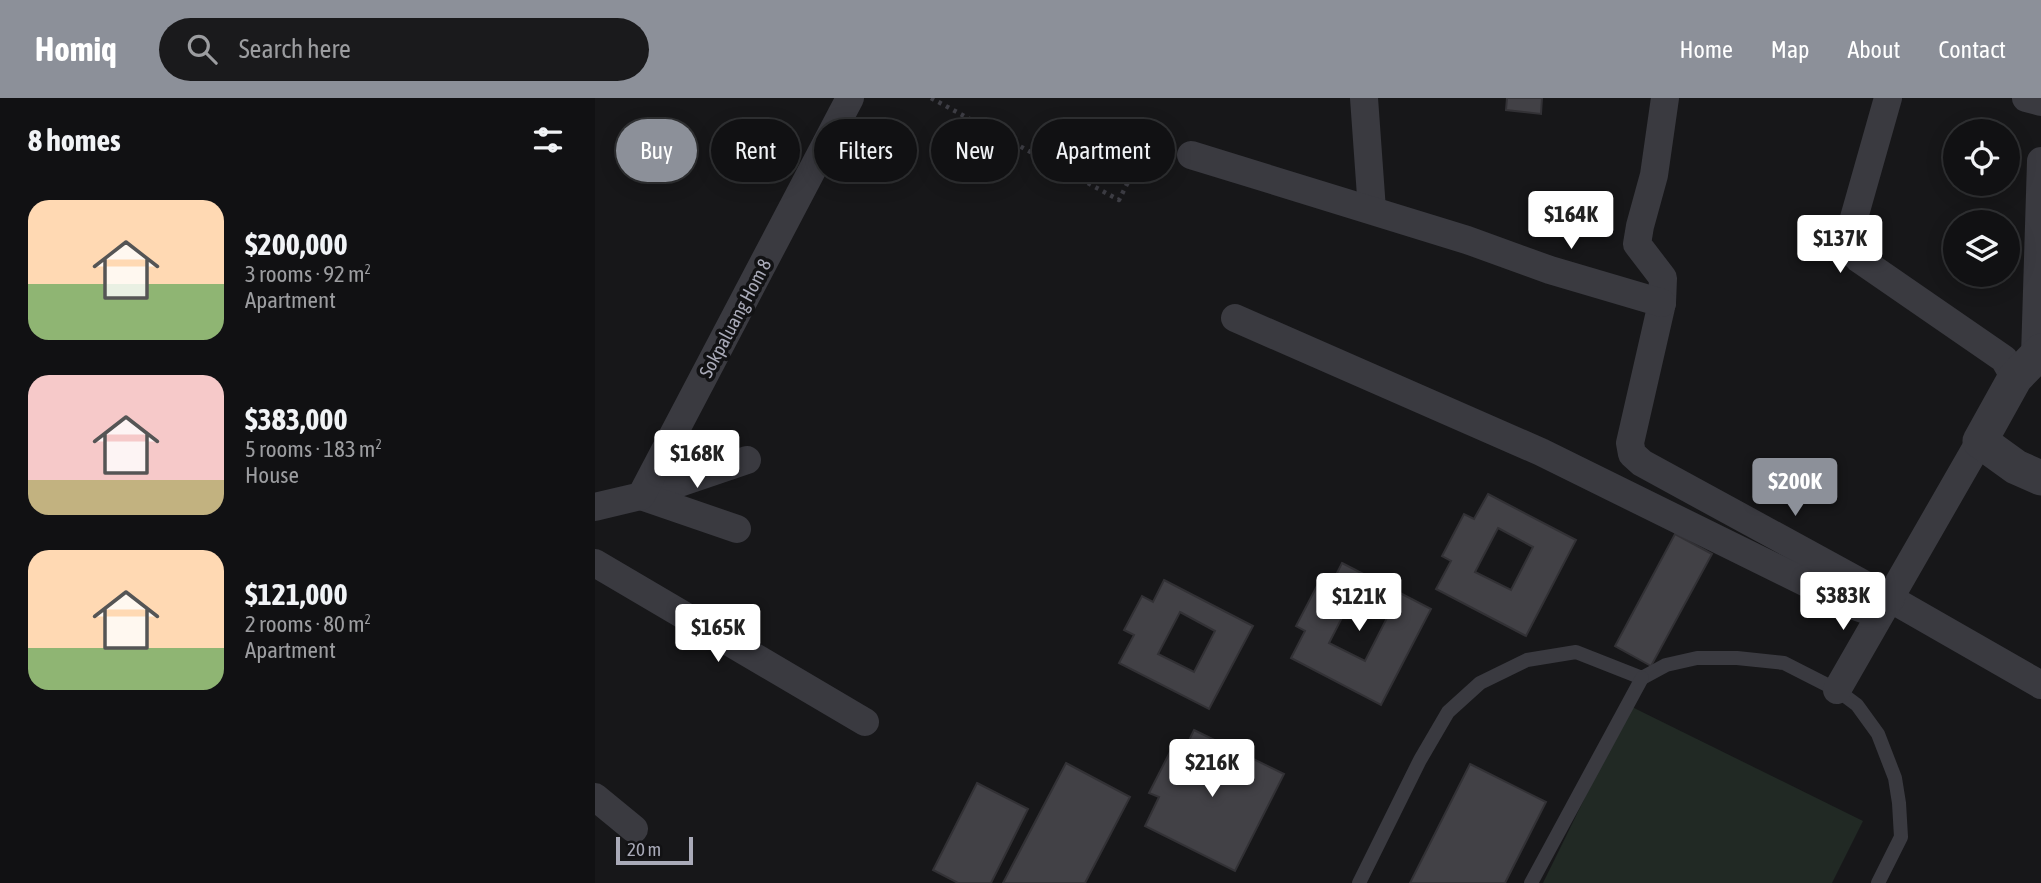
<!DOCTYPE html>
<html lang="en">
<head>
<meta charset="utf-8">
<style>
	body { margin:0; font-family:"Asap Condensed",sans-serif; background:#1a1a1c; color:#f1f3f6; height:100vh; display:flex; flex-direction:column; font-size:26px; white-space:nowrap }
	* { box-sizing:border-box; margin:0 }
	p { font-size:23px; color:#9c9da0 }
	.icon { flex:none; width:38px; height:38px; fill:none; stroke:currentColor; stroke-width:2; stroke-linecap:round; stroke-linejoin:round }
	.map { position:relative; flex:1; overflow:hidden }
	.drawer { display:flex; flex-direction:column; background:#111113; width:595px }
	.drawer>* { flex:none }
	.hud { position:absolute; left:21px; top:21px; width:665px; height:63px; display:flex; gap:14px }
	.controls { position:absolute; left:1348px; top:21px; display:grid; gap:14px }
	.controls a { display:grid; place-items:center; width:77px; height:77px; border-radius:50%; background:#111113; box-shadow:0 4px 18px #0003,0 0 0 2px #303133; font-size:35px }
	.scale { position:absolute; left:21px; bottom:18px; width:77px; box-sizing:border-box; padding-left:7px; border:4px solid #a9aab8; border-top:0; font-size:19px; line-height:24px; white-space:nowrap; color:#a9aab8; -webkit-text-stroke:5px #121214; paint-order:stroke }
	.price { position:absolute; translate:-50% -60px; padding:0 16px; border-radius:7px; background:#fff; color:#222; font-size:23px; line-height:46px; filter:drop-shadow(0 2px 4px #0008) }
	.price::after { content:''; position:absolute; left:50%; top:42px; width:21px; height:16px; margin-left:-10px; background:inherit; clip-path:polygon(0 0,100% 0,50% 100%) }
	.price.active { background:#8c9099; color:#fff }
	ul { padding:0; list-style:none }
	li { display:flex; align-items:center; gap:21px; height:175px; padding:0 28px }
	li span { display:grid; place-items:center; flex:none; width:196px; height:140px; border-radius:21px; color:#555 }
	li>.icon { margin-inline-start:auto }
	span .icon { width:84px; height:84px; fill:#fffc; stroke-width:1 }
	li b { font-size:30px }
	h2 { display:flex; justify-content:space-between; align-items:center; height:84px; padding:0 28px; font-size:30px }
	.tag { padding:0 24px; border-radius:32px; background:#111113; box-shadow:0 4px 18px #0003,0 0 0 2px #303133; font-size:24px; line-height:63px }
	.tag.active { background:#8c9099; color:#fff }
	header { display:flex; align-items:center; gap:42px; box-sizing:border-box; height:98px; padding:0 35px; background:#8c9099; color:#fff }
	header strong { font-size:33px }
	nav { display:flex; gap:38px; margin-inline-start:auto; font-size:24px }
	.search { width:490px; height:63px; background:#1a1a1c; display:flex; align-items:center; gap:18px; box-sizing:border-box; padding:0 24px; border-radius:38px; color:#9c9da0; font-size:26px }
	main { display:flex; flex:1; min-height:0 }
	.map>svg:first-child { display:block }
	.green { fill:#212924 }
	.building { fill:#424146; stroke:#323135; stroke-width:2; fill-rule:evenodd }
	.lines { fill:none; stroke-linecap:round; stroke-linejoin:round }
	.path { stroke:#3e3e45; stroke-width:4.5; stroke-dasharray:3.5 5; stroke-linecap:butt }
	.service { stroke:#3a3a40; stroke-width:14 }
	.minor { stroke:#3a3a40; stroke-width:28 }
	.tertiary { stroke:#3a3a40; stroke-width:35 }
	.labels { text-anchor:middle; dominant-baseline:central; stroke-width:7; stroke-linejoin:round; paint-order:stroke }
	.street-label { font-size:19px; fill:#a9aab8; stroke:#121214 }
</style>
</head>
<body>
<header>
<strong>Homiq</strong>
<div class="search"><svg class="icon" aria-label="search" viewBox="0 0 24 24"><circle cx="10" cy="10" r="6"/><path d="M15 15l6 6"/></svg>Search here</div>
<nav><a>Home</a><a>Map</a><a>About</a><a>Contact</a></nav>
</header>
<main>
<section class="drawer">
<h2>8 homes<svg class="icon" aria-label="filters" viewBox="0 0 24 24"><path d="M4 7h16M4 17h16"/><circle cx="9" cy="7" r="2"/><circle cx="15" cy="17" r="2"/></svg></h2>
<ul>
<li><span style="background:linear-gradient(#ffd9b3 60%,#8fb573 0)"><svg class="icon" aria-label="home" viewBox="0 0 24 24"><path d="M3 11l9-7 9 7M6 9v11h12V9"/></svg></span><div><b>$200,000</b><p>3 rooms · 92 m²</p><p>Apartment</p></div></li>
<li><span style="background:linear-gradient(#f6c9c9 75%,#c2b280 0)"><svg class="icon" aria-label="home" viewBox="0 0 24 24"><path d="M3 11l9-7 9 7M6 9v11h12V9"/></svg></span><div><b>$383,000</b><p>5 rooms · 183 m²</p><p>House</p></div></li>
<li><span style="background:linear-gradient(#ffd9b3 70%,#8fb573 0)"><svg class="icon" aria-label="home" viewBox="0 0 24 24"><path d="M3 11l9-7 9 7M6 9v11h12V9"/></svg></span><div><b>$121,000</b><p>2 rooms · 80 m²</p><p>Apartment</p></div></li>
</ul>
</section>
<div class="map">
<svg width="1446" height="785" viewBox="0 0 1446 785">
	<rect width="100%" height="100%" fill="#171719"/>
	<!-- green -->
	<path class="green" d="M1035 608 1268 723 1237 785H948Z"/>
	<!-- building -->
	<g class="building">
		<path d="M912 0H947L946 16 911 12Z"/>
		<path d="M893 396 981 442 931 538 841 491 856 463 847 458 869 416 879 421ZM903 430 938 449 916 492 880 474Z"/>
		<path d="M1080 436 1117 456 1056 568 1020 548Z"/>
		<path d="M747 465 836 511 786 607 696 560 710 533 701 528 723 486 734 491ZM757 500 793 518 770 563 734 545Z"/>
		<path d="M569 482 658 528 614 611 524 565 539 537 529 532 547 498 558 504ZM585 514 620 533 599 574 563 556Z"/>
		<path d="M599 632 689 676 640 773 550 728 564 699 554 695 576 652 587 657Z"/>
		<path d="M471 665 535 699 490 785H408Z"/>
		<path d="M875 666 951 704 910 785H815Z"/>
		<path d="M382 685 433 711 396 785H363L338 772Z"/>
	</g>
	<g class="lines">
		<!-- path -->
		<path class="path" d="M336 0 524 102 547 56 555 54 570 61"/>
		<!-- service -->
		<g class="service">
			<path d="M764 785 825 662 853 614 885 585 932 562 981 554 1047 580 1071 567 1102 560H1142L1189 565 1242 592 1262 607 1283 636 1300 680 1304 705 1306 739 1283 785"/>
			<path d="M936 785 1047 580"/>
		</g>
		<!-- minor -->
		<g class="minor">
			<path d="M769 0 777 112"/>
			<path d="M1070 0 1059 77 1045 128 1042 146 1068 180 1067 205 1035 345 1037 356 1047 365 1296 501 1446 587"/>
			<path d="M1293 0 1253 141 1254 150 1264 161 1409 261 1420 280"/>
			<path d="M1431 0 1446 4"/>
			<path d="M596 57 872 142 955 172 1067 205"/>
			<path d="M640 220 946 354 1254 506 1271 512 1296 501"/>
			<path d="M1440 258 1446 63"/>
			<path d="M46 398 152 362"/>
			<path d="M46 398 142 431"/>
			<path d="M0 409 46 398 255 0"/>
			<path d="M0 465 270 624"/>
			<path d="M1242 592 1385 343"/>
			<path d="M0 699 39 731"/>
		</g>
		<!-- tertiary -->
		<path class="tertiary" d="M1446 253 1420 280 1385 343 1421 369 1446 380"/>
	</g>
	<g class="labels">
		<!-- street labels -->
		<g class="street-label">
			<text transform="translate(140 220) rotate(-62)">Sokpaluang Hom 8</text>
		</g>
	</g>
</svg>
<div class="controls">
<a><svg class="icon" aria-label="locate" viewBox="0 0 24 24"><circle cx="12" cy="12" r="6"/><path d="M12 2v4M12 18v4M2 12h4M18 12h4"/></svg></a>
<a><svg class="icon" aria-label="layers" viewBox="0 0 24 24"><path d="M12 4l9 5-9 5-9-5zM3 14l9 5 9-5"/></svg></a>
</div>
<div class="scale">20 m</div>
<b class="price" style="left:976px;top:153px">$164K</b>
<b class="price" style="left:1245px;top:177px">$137K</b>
<b class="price" style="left:102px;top:392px">$168K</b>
<b class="price active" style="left:1200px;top:420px">$200K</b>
<b class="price" style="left:1248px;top:534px">$383K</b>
<b class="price" style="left:764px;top:535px">$121K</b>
<b class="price" style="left:123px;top:566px">$165K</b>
<b class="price" style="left:617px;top:701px">$216K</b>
<div class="hud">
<a class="tag active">Buy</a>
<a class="tag">Rent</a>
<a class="tag">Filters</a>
<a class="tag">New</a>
<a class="tag">Apartment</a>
</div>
</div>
</main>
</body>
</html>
